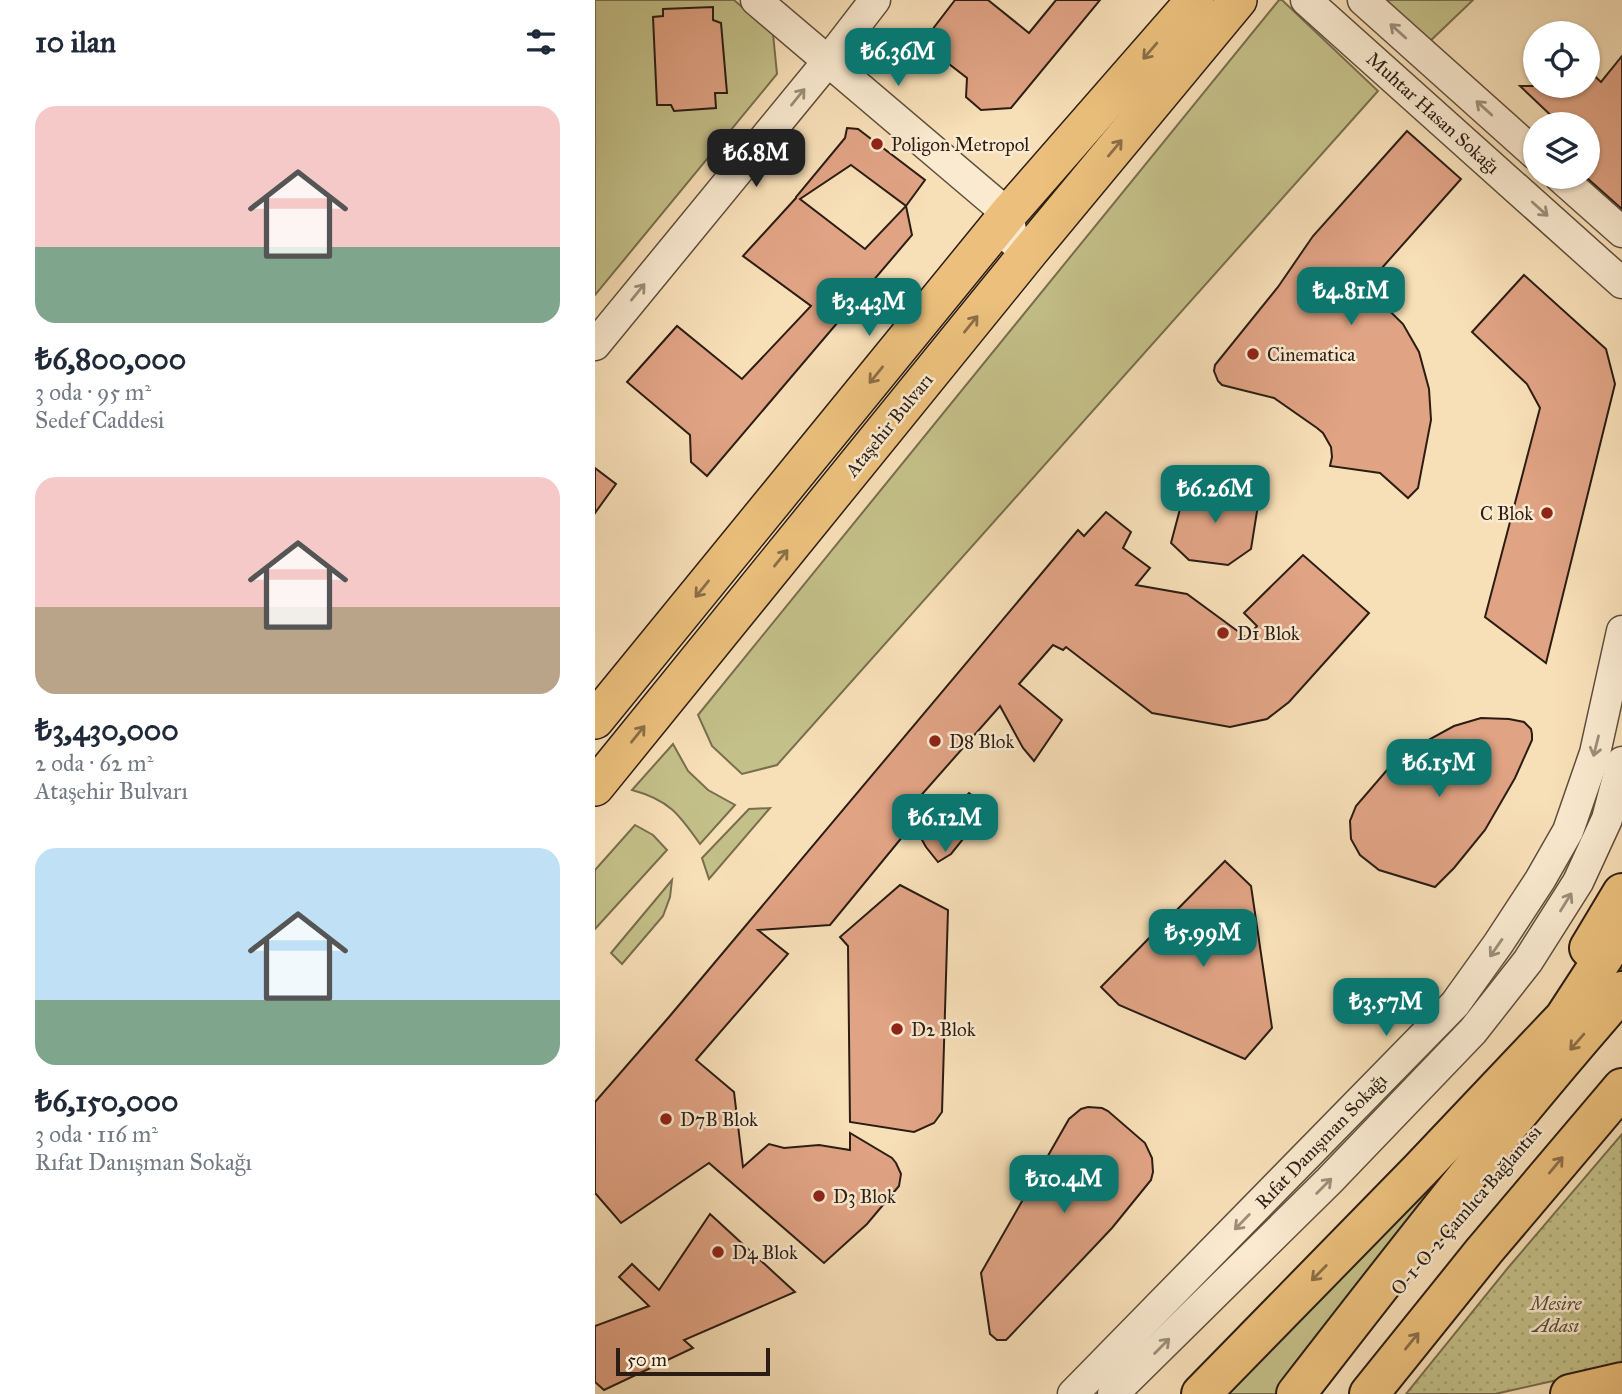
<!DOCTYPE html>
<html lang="tr">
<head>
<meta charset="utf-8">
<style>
	body { margin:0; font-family:"IM FELL Great Primer",serif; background:#f2f2f3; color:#1f2937; height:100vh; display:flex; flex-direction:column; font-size:26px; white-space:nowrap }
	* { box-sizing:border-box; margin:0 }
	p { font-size:23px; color:#747a83 }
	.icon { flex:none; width:38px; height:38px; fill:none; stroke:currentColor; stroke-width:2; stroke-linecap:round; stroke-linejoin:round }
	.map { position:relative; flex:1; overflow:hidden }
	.side { display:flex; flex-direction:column; background:#fff; width:595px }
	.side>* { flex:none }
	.controls { position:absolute; left:928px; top:21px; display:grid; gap:14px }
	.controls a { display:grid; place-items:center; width:77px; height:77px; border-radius:50%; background:#fff; box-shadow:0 2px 5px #0004; font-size:35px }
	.scale { position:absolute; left:21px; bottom:18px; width:154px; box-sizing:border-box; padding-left:7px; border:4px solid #2c1d14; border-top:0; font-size:19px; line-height:24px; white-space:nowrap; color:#2c1d14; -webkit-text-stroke:5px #faead0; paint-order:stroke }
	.price { position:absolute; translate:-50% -60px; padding:0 16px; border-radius:14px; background:#0f766e; color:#fff; font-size:23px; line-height:46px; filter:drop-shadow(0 2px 4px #0008) }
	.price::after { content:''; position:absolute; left:50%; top:42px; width:21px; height:16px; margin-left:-10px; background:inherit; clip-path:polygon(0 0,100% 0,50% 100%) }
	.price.on { background:#222; color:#fff }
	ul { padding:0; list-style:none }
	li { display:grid; align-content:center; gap:14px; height:371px; padding:0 35px }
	li span { display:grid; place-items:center; height:217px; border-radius:21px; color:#555 }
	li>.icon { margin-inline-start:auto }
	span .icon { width:126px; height:126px; fill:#fffc; stroke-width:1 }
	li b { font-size:30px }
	h2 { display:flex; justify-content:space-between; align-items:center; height:84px; padding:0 35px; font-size:30px }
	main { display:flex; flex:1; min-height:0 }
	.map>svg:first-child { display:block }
	.green { fill:#c4c089; stroke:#786e4e; stroke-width:2 }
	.garden { fill:url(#garden-dots); stroke:#786e4e; stroke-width:2 }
	.building { fill:#e0a384; stroke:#2c1d14; stroke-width:2; fill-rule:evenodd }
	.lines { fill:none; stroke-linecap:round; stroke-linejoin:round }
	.minor-casing { stroke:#5f4e3d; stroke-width:33 }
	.major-casing { stroke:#2c1d14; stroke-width:40 }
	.highway-casing { stroke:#2c1d14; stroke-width:42 }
	.minor { stroke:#faead0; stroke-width:30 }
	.major { stroke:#ecc07c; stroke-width:37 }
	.highway { stroke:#ecc07c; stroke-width:38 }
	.oneway { stroke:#9d8e7b }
	.oneway2 { stroke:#8c6e48 }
	.poi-dot { fill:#8f2418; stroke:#faead0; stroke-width:2.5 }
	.labels { text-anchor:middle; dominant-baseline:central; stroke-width:5; stroke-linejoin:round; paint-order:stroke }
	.street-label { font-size:19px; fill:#2c1d14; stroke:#faead0 }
	.poi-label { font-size:19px; fill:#2c1d14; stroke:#faead0; text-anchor:start }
	.park-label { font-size:19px; font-style:italic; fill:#5a4e37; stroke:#faead0 }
</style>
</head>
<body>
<main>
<section class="side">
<h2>10 ilan<svg class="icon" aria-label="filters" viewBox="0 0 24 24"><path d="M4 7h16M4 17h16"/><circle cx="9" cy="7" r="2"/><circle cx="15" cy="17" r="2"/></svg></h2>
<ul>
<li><span style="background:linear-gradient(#f6c9c9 65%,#7fa58c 0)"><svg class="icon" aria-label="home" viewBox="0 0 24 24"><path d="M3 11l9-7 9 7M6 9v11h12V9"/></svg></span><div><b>₺6,800,000</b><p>3 oda · 95 m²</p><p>Sedef Caddesi</p></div></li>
<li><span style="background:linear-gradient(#f6c9c9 60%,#b9a48a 0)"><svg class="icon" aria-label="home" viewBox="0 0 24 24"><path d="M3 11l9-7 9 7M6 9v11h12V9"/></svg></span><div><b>₺3,430,000</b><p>2 oda · 62 m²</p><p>Ataşehir Bulvarı</p></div></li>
<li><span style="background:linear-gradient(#bfe0f5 70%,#7fa58c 0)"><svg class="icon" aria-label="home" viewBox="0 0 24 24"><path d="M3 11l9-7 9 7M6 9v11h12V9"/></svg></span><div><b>₺6,150,000</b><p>3 oda · 116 m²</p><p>Rıfat Danışman Sokağı</p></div></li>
</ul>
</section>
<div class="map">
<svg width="1027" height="1394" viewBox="0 0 1027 1394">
	<defs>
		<pattern id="garden-dots" width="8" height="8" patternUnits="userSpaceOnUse" patternTransform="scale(1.75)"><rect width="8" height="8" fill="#c4c089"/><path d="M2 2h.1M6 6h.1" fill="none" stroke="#a9a575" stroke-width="1.8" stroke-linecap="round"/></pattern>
	</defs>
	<rect width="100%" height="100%" fill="#f7dfb7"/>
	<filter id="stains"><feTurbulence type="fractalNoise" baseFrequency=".00286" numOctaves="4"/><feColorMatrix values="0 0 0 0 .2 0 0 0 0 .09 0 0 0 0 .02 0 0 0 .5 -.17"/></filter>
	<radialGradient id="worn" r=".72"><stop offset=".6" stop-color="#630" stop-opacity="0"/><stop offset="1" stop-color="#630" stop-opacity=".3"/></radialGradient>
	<!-- green -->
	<g class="green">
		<path d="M0 0H139L178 34 182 74 0 295Z"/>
		<path d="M684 0H687L783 91 182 765 147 774 117 746 103 715Z"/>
		<path d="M788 0H878L832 44Z"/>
		<path d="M78 744 93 771 113 790 140 805 105 844C84 814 74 800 37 790Z"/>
		<path d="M175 808 114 879 107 858 154 809Z"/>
		<path d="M40 825 58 835 72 850 0 929V870Z"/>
		<path d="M77 880 75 897 68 916 27 964 16 953Z"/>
		<path d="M1027 952V975L685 1394H631Z"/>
	</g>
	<!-- garden -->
	<path class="garden" d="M1027 1134V1368L989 1374 900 1394H811L912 1269Z"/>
	<!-- building -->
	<g class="building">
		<path d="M360 0H393L434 33 461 0H505L416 108 386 110 371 97 372 78 327 43Z"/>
		<path d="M118 7V20L126 23 132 93H120L121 108 79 111 76 105H62L58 17 68 16V9Z"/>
		<path d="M1027 56V209L992 178V124H965L925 86H992V69L1006 82Z"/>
		<path d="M252 128 263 129 330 180 311 206 317 235 112 476 96 462 95 435 32 382 82 326 147 379 216 306 148 256 201 198V197L250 138ZM256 165 311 206 270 249 205 199Z"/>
		<path d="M812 131 866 179 770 287 808 324 824 352 834 389 836 420 823 488 813 498 785 473 735 466 737 457 736 447 728 433 722 428 679 398 627 385 623 381 619 371 620 365 683 287 718 236Z"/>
		<path d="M929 275 1011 349 1020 384 951 663 890 617 945 408 932 384 877 332Z"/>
		<path d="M0 468 21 484 0 513Z"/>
		<path d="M607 486 650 491 663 505 656 549 633 565 594 560 576 543 589 494Z"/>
		<path d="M511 512 536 532 528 548 555 568 541 585 592 594 652 638 662 626 649 613 708 555 774 613 694 702 672 719 635 727 557 713 471 647 468 650 458 645 424 684 467 720 439 761 428 748 405 706 299 826 318 824 235 925 163 930 193 954 101 1060 139 1092 148 1167 174 1144 189 1148 224 1145 255 1150V1133L297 1158 301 1163 306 1174 304 1186 272 1224 229 1263 114 1163 26 1223 0 1193V1102L74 1017 483 530 489 536Z"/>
		<path d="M886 718 914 719 929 722 936 729 937 734V740L920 778 890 830 859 868 840 887 784 870 765 855 756 839 755 821 761 806 792 770 826 744 859 726Z"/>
		<path d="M374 793 393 808 356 854 343 862 331 847 318 824 348 821Z"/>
		<path d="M630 861 656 886 677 1028 650 1059 524 1005 506 987Z"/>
		<path d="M305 885 353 910 347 1112 339 1123 319 1132 255 1122 253 946 245 937Z"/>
		<path d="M493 1107 507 1108 513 1111 550 1143 557 1158 558 1172 556 1180 517 1228 414 1337 411 1340H402L395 1334 386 1273 474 1119 486 1109Z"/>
		<path d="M115 1214 200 1292 89 1340 98 1348 9 1390 0 1382V1326L54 1306 24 1277 37 1264 64 1290Z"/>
	</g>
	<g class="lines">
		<defs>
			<g id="minor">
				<path d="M161 0 413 214 418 241 434 252"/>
				<path d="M711 0 1027 283"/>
				<path d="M768 0 940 154"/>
				<path d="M965 177 1027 232"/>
				<path d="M0 345 233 61 280 0"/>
				<path d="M478 1394 860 1004 903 944 945 880 973 831 1000 753 1027 631"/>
				<path d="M518 1394 734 1181 878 1031 933 961 983 882 1012 819 1027 762"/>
			</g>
			<g id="major">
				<path d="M0 720 413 214 600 0"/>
				<path d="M0 787 434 252 643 0"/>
			</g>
			<g id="highway">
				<path d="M994 948 1027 893"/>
				<path d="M606 1394 825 1170 969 1018 1027 929"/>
				<path d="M701 1394C807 1257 913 1121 1027 991"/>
				<path d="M774 1394 889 1251 1027 1088"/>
				<path d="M975 1394 1027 1382"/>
			</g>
		</defs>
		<!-- minor casing -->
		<use href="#minor" class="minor-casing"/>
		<!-- major casing -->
		<use href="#major" class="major-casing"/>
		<!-- highway casing -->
		<use href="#highway" class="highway-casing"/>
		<!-- minor -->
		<use href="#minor" class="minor"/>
		<!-- major -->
		<use href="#major" class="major"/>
		<!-- highway -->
		<use href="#highway" class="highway"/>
	</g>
	<!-- one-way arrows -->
	<defs><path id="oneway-shaft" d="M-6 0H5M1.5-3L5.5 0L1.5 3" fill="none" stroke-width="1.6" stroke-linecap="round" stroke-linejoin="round" transform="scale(1.75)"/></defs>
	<g class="oneway">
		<use href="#oneway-shaft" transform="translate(803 31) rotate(-138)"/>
		<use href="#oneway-shaft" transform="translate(203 97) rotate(-51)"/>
		<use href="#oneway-shaft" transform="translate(889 108) rotate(-138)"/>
		<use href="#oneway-shaft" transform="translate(945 209) rotate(42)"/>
		<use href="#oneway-shaft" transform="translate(43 292) rotate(-51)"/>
		<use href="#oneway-shaft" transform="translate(1001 746) rotate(104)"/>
		<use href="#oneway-shaft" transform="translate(971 902) rotate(-58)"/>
		<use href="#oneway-shaft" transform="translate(901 948) rotate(125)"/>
		<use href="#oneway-shaft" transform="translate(729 1186) rotate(-45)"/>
		<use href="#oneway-shaft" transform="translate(647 1222) rotate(134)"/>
		<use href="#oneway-shaft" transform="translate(567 1346) rotate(-45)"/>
	</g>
	<g class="oneway2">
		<use href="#oneway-shaft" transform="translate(555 51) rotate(131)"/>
		<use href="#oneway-shaft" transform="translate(520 148) rotate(-50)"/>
		<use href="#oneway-shaft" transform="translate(376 324) rotate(-51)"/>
		<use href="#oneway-shaft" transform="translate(281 375) rotate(129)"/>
		<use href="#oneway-shaft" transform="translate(186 558) rotate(-51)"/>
		<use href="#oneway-shaft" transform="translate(107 589) rotate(129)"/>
		<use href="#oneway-shaft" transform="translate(43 734) rotate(-51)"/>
		<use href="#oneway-shaft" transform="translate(982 1042) rotate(131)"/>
		<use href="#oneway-shaft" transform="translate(961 1165) rotate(-50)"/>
		<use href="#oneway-shaft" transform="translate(724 1273) rotate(134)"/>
		<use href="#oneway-shaft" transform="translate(817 1341) rotate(-51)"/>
	</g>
	<!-- markers -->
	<g class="poi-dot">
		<circle cx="282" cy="144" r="7"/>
		<circle cx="658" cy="354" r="7"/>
		<circle cx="952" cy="513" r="7"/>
		<circle cx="628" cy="633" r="7"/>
		<circle cx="340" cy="741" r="7"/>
		<circle cx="302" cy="1029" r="7"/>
		<circle cx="71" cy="1119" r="7"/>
		<circle cx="224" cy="1196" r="7"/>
		<circle cx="123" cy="1252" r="7"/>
	</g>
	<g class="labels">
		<!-- street labels -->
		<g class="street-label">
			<text transform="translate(838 113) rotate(42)">Muhtar Hasan Sokağı</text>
			<text transform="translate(294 425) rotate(-51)">Ataşehir Bulvarı</text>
			<text transform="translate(726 1141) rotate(-46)">Rıfat Danışman Sokağı</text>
			<text transform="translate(871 1210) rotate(-49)">O-1-O-2 Çamlıca Bağlantısı</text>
		</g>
		<!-- poi labels -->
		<g class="poi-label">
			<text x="296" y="144">Poligon Metropol</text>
			<text x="672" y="354">Cinematica</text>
			<text x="938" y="513" text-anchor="end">C Blok</text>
			<text x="642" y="633">D1 Blok</text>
			<text x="354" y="741">D8 Blok</text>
			<text x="316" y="1029">D2 Blok</text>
			<text x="85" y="1119">D7B Blok</text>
			<text x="238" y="1196">D3 Blok</text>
			<text x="137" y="1252">D4 Blok</text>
		</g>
		<!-- park labels -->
		<g class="park-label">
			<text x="961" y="1303">Mesire<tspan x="961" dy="22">Adası</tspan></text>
		</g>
	</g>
	<rect width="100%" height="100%" filter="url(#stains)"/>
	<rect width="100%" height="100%" fill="url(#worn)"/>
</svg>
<div class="controls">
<a><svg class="icon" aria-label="locate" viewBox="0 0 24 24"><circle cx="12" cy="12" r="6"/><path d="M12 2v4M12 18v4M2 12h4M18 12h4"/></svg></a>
<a><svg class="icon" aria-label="layers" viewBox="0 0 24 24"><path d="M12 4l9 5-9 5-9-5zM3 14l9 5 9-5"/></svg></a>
</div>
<div class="scale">50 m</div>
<b class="price" style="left:303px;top:88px">₺6.36M</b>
<b class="price on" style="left:161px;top:189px">₺6.8M</b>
<b class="price" style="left:756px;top:327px">₺4.81M</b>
<b class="price" style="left:274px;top:338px">₺3.43M</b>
<b class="price" style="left:620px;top:525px">₺6.26M</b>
<b class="price" style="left:844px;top:799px">₺6.15M</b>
<b class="price" style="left:350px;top:854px">₺6.12M</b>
<b class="price" style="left:608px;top:969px">₺5.99M</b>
<b class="price" style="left:791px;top:1038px">₺3.57M</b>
<b class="price" style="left:469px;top:1215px">₺10.4M</b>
</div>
</main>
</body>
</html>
